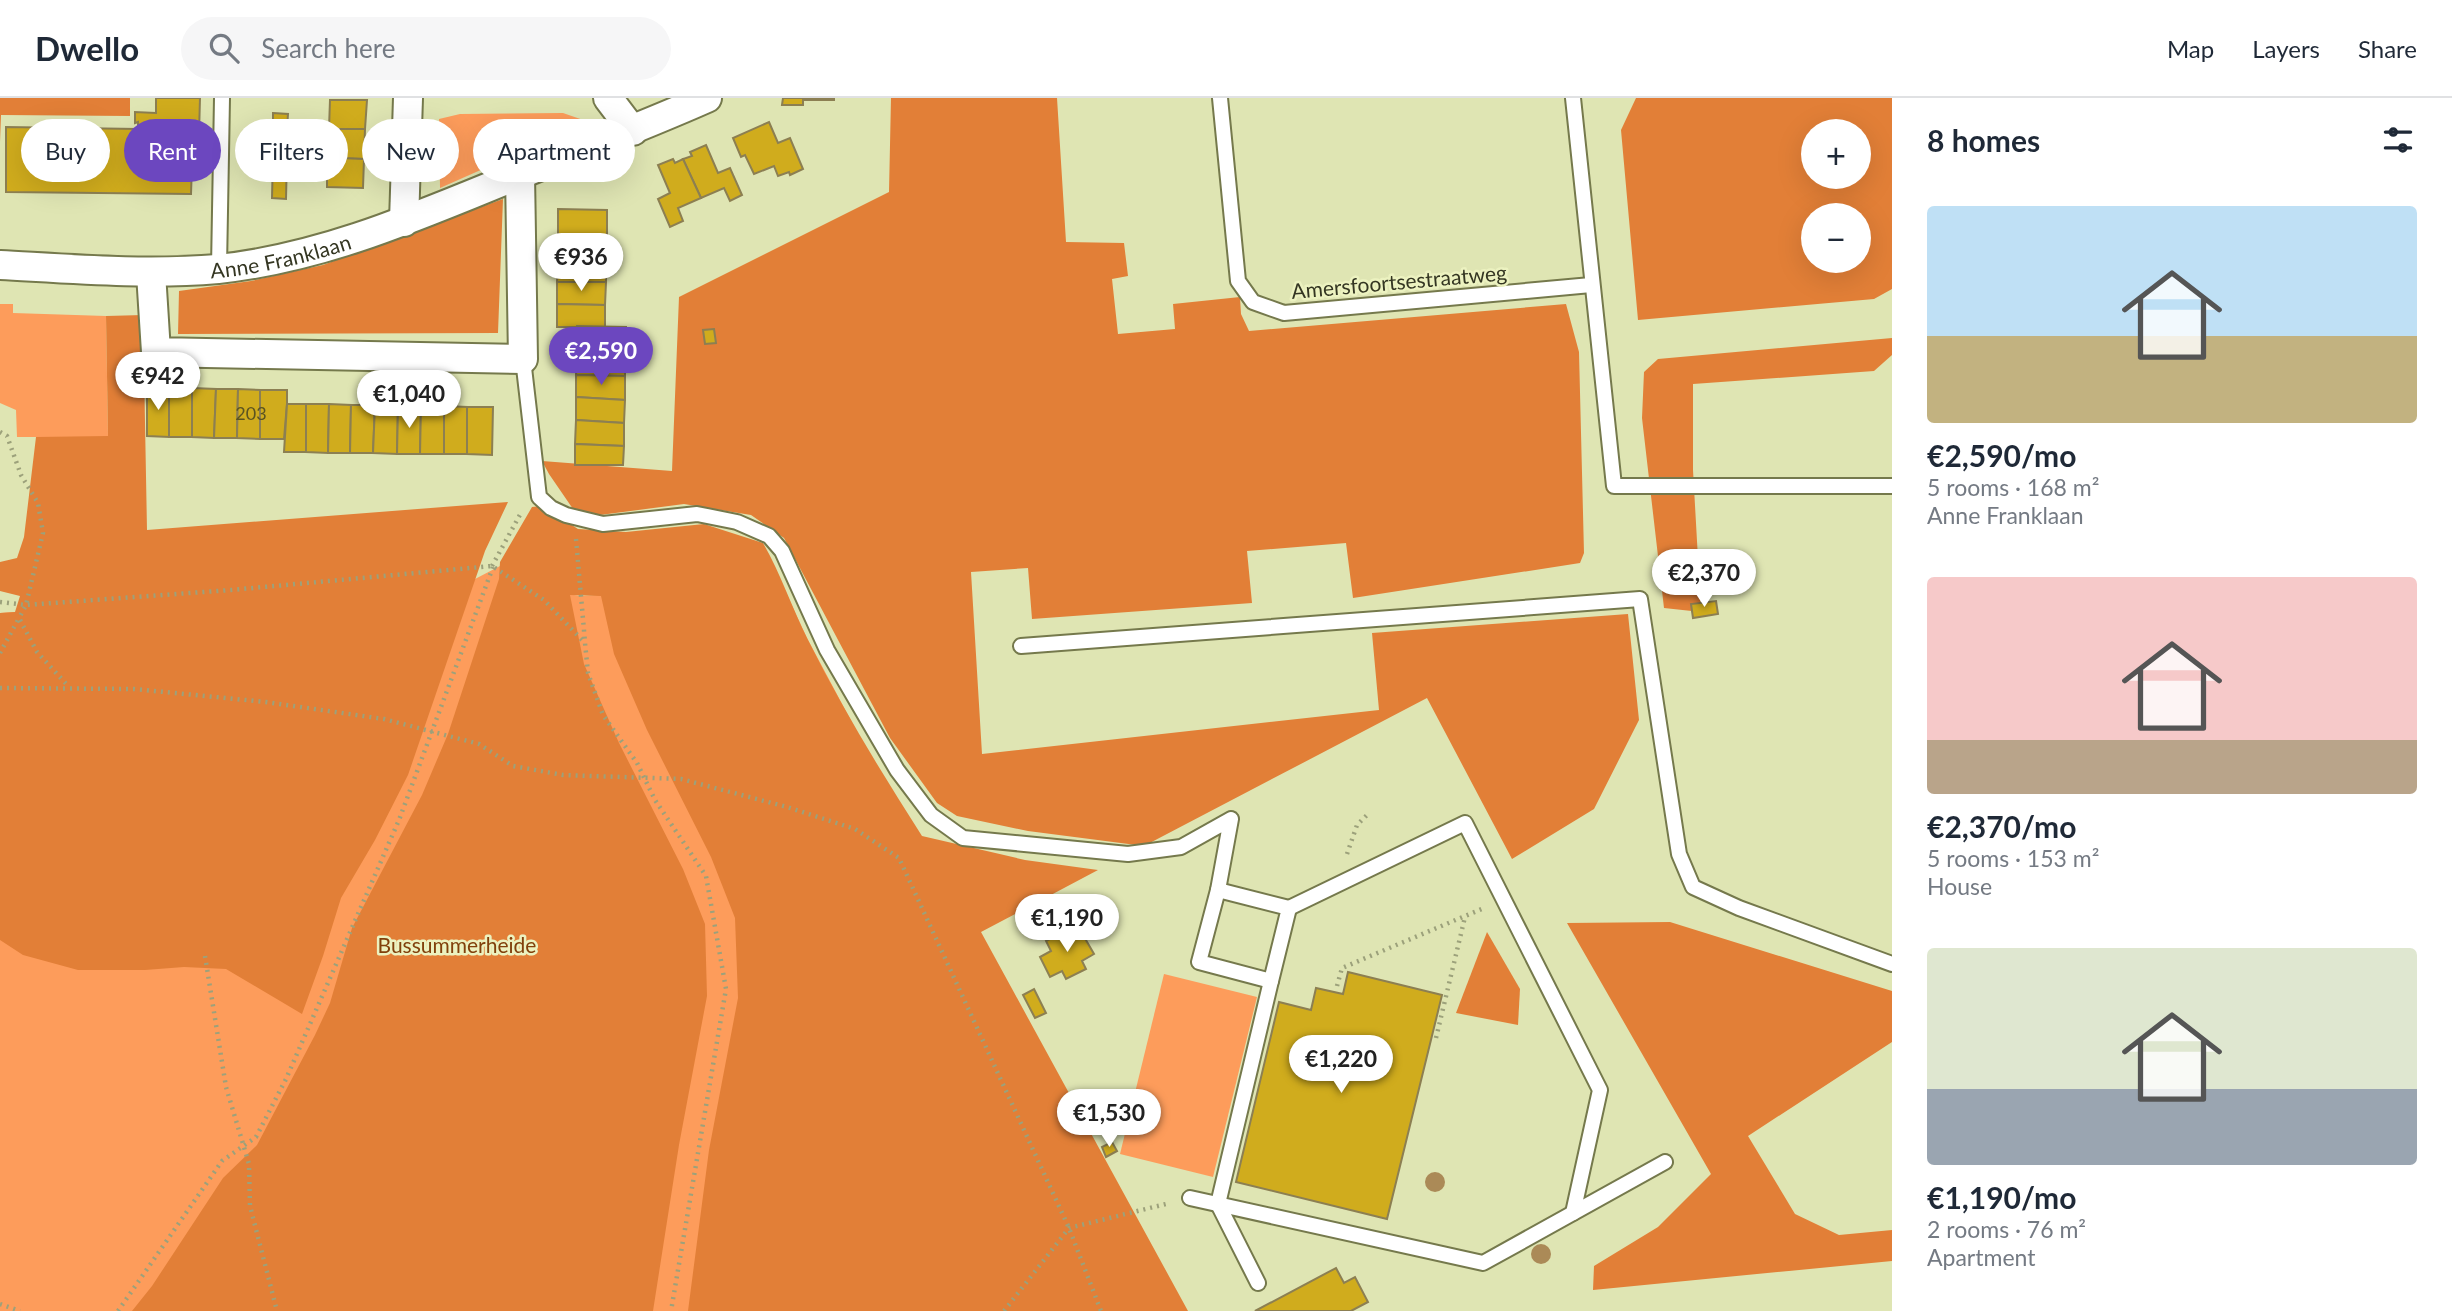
<!DOCTYPE html>
<html lang="en">
<head>
<meta charset="utf-8">
<style>
	body { margin:0; font-family:Lato,sans-serif; background:#f6f6f7; color:#1f2937; height:100vh; display:flex; flex-direction:column; font-size:26px; white-space:nowrap }
	* { box-sizing:border-box; margin:0 }
	p { font-size:23px; color:#747a83 }
	.icon { flex:none; width:38px; height:38px; fill:none; stroke:currentColor; stroke-width:2; stroke-linecap:round; stroke-linejoin:round }
	.map { position:relative; flex:1; overflow:hidden }
	.panel { display:flex; flex-direction:column; background:#fff; width:560px }
	.panel>* { flex:none }
	.banner { position:absolute; left:21px; top:21px; width:665px; height:63px; display:flex; gap:14px }
	.fabs { position:absolute; left:1801px; top:21px; display:grid; gap:14px }
	.fabs a { display:grid; place-items:center; width:70px; height:70px; border-radius:50%; background:#fff; box-shadow:0 7px 28px #0002; font-size:35px }
	.price { position:absolute; translate:-50% -60px; padding:0 16px; border-radius:24px; background:#fff; color:#222; font-size:23px; line-height:46px; filter:drop-shadow(0 2px 4px #0008) }
	.price::after { content:''; position:absolute; left:50%; top:42px; width:21px; height:16px; margin-left:-10px; background:inherit; clip-path:polygon(0 0,100% 0,50% 100%) }
	.price.active { background:#6c47bf; color:#fff }
	ul { padding:0; list-style:none }
	li { display:grid; align-content:center; gap:14px; height:371px; padding:0 35px }
	li span { display:grid; place-items:center; height:217px; border-radius:7px; color:#555 }
	li>.icon { margin-inline-start:auto }
	span .icon { width:126px; height:126px; fill:#fffc; stroke-width:1 }
	li b { font-size:30px }
	h2 { display:flex; justify-content:space-between; align-items:center; height:84px; padding:0 35px; font-size:30px }
	.chip { padding:0 24px; border-radius:32px; background:#fff; box-shadow:0 7px 28px #0002; font-size:24px; line-height:63px }
	.chip.active { background:#6c47bf; color:#fff }
	header { display:flex; align-items:center; gap:42px; box-sizing:border-box; height:98px; padding:0 35px; background:#fff; border-bottom:2px solid #e0e1e3 }
	header strong { font-size:33px }
	nav { display:flex; gap:38px; margin-inline-start:auto; font-size:24px }
	.search { width:490px; height:63px; background:#f6f6f7; display:flex; align-items:center; gap:18px; box-sizing:border-box; padding:0 24px; border-radius:38px; color:#747a83; font-size:26px }
	main { display:flex; flex:1; min-height:0 }
	.map>svg:first-child { display:block }
	.green { fill:#fd9c5b }
	.forest { fill:#e27f37; fill-rule:evenodd }
	.building { fill:#d0ac1d; stroke:#8c7f52; stroke-width:2 }
	.lines { fill:none; stroke-linecap:round; stroke-linejoin:round }
	.service-casing { stroke:#75794c; stroke-width:18 }
	.minor-casing { stroke:#75794c; stroke-width:32 }
	.path { stroke:#9ca17b; stroke-width:4.5; stroke-dasharray:2 5; stroke-linecap:butt }
	.service { stroke:#fff; stroke-width:14 }
	.minor { stroke:#fff; stroke-width:28 }
	.tree { fill:#ab8a57 }
	.labels { text-anchor:middle; dominant-baseline:central; stroke-width:5; stroke-linejoin:round; paint-order:stroke }
	.number-label { font-size:18px; fill:#5b5421 }
	.street-label { font-size:21px; fill:#343622; stroke:#ecf2c0 }
	.park-label { font-size:21px; fill:#81400b; stroke:#ecf2c0 }
</style>
</head>
<body>
<header>
<strong>Dwello</strong>
<div class="search"><svg class="icon" aria-label="search" viewBox="0 0 24 24"><circle cx="10" cy="10" r="6"/><path d="M15 15l6 6"/></svg>Search here</div>
<nav><a>Map</a><a>Layers</a><a>Share</a></nav>
</header>
<main>
<div class="map">
<svg width="1892" height="1213" viewBox="0 0 1892 1213">
	<rect width="100%" height="100%" fill="#dfe5b3"/>
	<!-- green -->
	<g class="green">
		<path d="M563 15 589 24 440 90 439 21 460 16Z"/>
		<path d="M0 206H13V215L106 218 108 339H17L16 312 0 305Z"/>
		<path d="M500 468 558 495 582 498 782 486 807 540 865 649 1149 1213H0V515L475 481Z"/>
		<path d="M1164 876 1257 899 1213 1079 1120 1056Z"/>
	</g>
	<!-- forest -->
	<g class="forest">
		<path d="M0 0H130V18L1 17 0 44Z"/>
		<path d="M891 0H1057L1066 144 1124 145 1128 178 1112 181 1118 236 1175 231 1173 206 1240 199 1241 216 1249 233 1566 206 1579 254 1584 455 1580 465 1353 500 1346 445 1247 453 1252 505 1032 521 1028 470 971 474 982 656 1379 612 1372 535 1628 516 1639 622 1594 711 1512 761 1427 600 1144 748 1028 733 957 718 937 705 890 640 784 440 751 417 684 406 600 417 573 411 549 376 542 363 672 373 679 199 889 94Z"/>
		<path d="M1636 0H1892V191L1874 201 1638 222 1621 32ZM1813 33H1858V79H1813ZM1813 117H1858V163H1813Z"/>
		<path d="M503 101 498 235 178 236 179 193 251 183 323 167Z"/>
		<path d="M143 217 147 432 508 404 485 453 408 677 375 742 341 800 323 858 302 916 226 871 184 869 145 872H78L23 857 0 842V515L15 514 20 498 0 493V464L17 460 24 439 36 339 108 338 106 218Z"/>
		<path d="M1892 240V257L1874 273 1693 286V372L1701 514 1664 510 1642 320 1644 274 1658 261Z"/>
		<path d="M542 408 578 431 626 434 704 426 763 445C781 476 792 510 808 542 842 610 881 674 922 738L1025 762 1098 772 981 834 1188 1213H688L709 1052 738 900 735 820 711 759 647 632 614 556 601 498 570 497 584 566 619 645 683 771 705 826 707 898 679 1047 653 1213H132L152 1188 223 1080 257 1047 315 937 330 905 352 830 422 697 448 636 499 481 500 464 532 409Z"/>
		<path d="M1670 824 1892 893V944L1748 1038 1795 1116 1839 1137 1892 1132V1163L1593 1192 1594 1168 1658 1129 1711 1076 1567 825Z"/>
		<path d="M1487 834 1520 891 1518 927 1456 915Z"/>
	</g>
	<!-- building -->
	<g class="building">
		<path d="M156 0H200L199 36H193L191 96 6 94V29L138 31V24L135 25V14L156 15Z"/>
		<path d="M783 0H834V2H803V7H782Z"/>
		<path d="M330 2H367L365 31H329Z"/>
		<path d="M273 15 288 16 287 30H273Z"/>
		<path d="M769 24 778 45 790 40 803 71 790 77 789 74 778 78 774 68 754 76 745 57 741 59 733 40Z"/>
		<rect x="273" y="30" width="14" height="13"/>
		<path d="M329 31H365L364 61 328 60Z"/>
		<path d="M706 47 718 75 730 70 742 97 730 103 724 90 701 100 683 61 692 58 690 54Z"/>
		<path d="M273 58H287L286 101 272 100Z"/>
		<path d="M316 59 364 61 363 90 327 89V73H315Z"/>
		<path d="M673 61 675 65 683 61 701 100 678 110 683 123 670 129 658 101 670 95 658 67Z"/>
		<path d="M558 111 607 112V138H558Z"/>
		<path d="M558 138H607L606 161H558Z"/>
		<path d="M558 161H606V184H557Z"/>
		<path d="M557 184H606L605 207 557 206Z"/>
		<path d="M557 206 605 207V229H557Z"/>
		<path d="M577 228 626 229 625 255 577 254Z"/>
		<path d="M714 231 716 245 705 246 703 232Z"/>
		<path d="M577 254 625 255V278L576 277Z"/>
		<path d="M576 277 625 278V302L576 299Z"/>
		<path d="M147 289 169 290V339L147 338Z"/>
		<rect x="169" y="290" width="23" height="49"/>
		<path d="M192 290 216 291 214 340 192 339Z"/>
		<path d="M216 291H238L237 340H214Z"/>
		<path d="M238 291 260 292V341L237 340Z"/>
		<path d="M260 292H287V306L284 341H260Z"/>
		<path d="M576 299 625 302 624 325 576 322Z"/>
		<path d="M287 306H306V354H284Z"/>
		<path d="M306 306H329L328 355 306 354Z"/>
		<path d="M329 306 351 307 350 355H328Z"/>
		<path d="M351 307H375L373 355H350Z"/>
		<path d="M375 307 398 308 397 356 373 355Z"/>
		<path d="M398 308H421L420 356H397Z"/>
		<path d="M421 308H444V356H420Z"/>
		<path d="M444 308 467 309V356H444Z"/>
		<path d="M467 309H493L492 357 467 356Z"/>
		<path d="M576 322 624 325V348L575 346Z"/>
		<path d="M575 346 624 348 623 367H575Z"/>
		<path d="M1716 503 1718 516 1693 520 1691 506Z"/>
		<path d="M1072 829 1077 839 1083 837 1094 856 1082 863 1086 871 1066 881 1062 873 1050 879 1040 859 1051 853 1046 843Z"/>
		<path d="M1348 874 1442 897 1387 1121 1236 1084 1279 904 1311 912 1316 890 1343 896Z"/>
		<path d="M1034 891 1046 915 1035 920 1023 897Z"/>
		<path d="M1112 1044 1117 1053 1106 1059 1102 1049Z"/>
		<path d="M1336 1170 1344 1185 1355 1179 1368 1204 1351 1213H1255Z"/>
	</g>
	<g class="lines">
		<defs>
			<g id="service">
				<path d="M1220 0 1238 183 1253 204 1284 215 1591 187"/>
				<path d="M1573 0 1614 388H1892"/>
				<path d="M219 170 222 0"/>
				<path d="M523 261 539 399 551 410 566 417 603 426 697 416 737 424 769 438 782 453 827 552 897 672 931 717 963 740 1128 756 1181 749 1231 721 1218 792"/>
				<path d="M1021 548 1640 501 1679 756 1693 789 1739 810 1892 866"/>
				<path d="M1218 792 1289 810 1271 883 1199 864Z"/>
				<path d="M1289 810 1465 725 1600 992 1573 1115"/>
				<path d="M1190 1100 1483 1165 1665 1064"/>
				<path d="M1258 1185 1218 1106 1271 883"/>
			</g>
			<g id="minor">
				<path d="M608 0 633 33"/>
				<path d="M404 124 408 0"/>
				<path id="s1" d="M0 167C73 171 145 177 218 171 323 160 418 118 516 78 580 52 644 28 707 0"/>
				<path d="M151 175 156 254 523 261 520 76"/>
			</g>
		</defs>
		<!-- service casing -->
		<use href="#service" class="service-casing"/>
		<!-- minor casing -->
		<use href="#minor" class="minor-casing"/>
		<!-- path -->
		<g class="path">
			<path d="M0 334 7 338 21 377 38 405 43 435 26 507 19 520"/>
			<path d="M576 441 585 544"/>
			<path d="M492 468 522 413"/>
			<path d="M0 504 26 507 231 492 492 468 544 502 585 545 588 575 603 617 637 665 655 702 706 778 726 891 671 1213"/>
			<path d="M0 555 19 520 37 554 69 589"/>
			<path d="M0 590 134 591 266 604 384 621 479 646 513 668 563 677 681 681 787 709 855 731 899 760 1069 1130 1101 1213"/>
			<path d="M1347 756 1357 727 1367 717"/>
			<path d="M205 858 226 989 249 1066 250 1108 277 1213"/>
			<path d="M1337 888 1342 870 1484 810"/>
			<path d="M1436 940 1465 819"/>
			<path d="M0 1206 20 1213"/>
			<path d="M118 1213 222 1063 256 1039 286 981 399 722 493 469"/>
			<path d="M1004 1213 1069 1130 1170 1105"/>
		</g>
		<!-- service -->
		<use href="#service" class="service"/>
		<!-- minor -->
		<use href="#minor" class="minor"/>
	</g>
	<!-- trees -->
	<g class="tree">
		<circle cx="1435" cy="1084" r="10"/>
		<circle cx="1541" cy="1156" r="10"/>
	</g>
	<g class="labels">
		<!-- number labels -->
		<g class="number-label">
			<text x="251" y="315">203</text>
		</g>
		<!-- street labels -->
		<g class="street-label">
			<text stroke="none"><textPath href="#s1" startOffset="282">Anne Franklaan</textPath></text>
			<text transform="translate(1399 183) rotate(-5)">Amersfoortsestraatweg</text>
		</g>
		<!-- park labels -->
		<g class="park-label">
			<text x="457" y="846">Bussummerheide</text>
		</g>
	</g>
</svg>
<div class="fabs">
<a>+</a>
<a>−</a>
</div>
<b class="price" style="left:581px;top:195px">€936</b>
<b class="price active" style="left:601px;top:289px">€2,590</b>
<b class="price" style="left:158px;top:314px">€942</b>
<b class="price" style="left:409px;top:332px">€1,040</b>
<b class="price" style="left:1704px;top:511px">€2,370</b>
<b class="price" style="left:1067px;top:856px">€1,190</b>
<b class="price" style="left:1341px;top:997px">€1,220</b>
<b class="price" style="left:1109px;top:1051px">€1,530</b>
<div class="banner">
<a class="chip">Buy</a>
<a class="chip active">Rent</a>
<a class="chip">Filters</a>
<a class="chip">New</a>
<a class="chip">Apartment</a>
</div>
</div>
<section class="panel">
<h2>8 homes<svg class="icon" aria-label="filters" viewBox="0 0 24 24"><path d="M4 7h16M4 17h16"/><circle cx="9" cy="7" r="2"/><circle cx="15" cy="17" r="2"/></svg></h2>
<ul>
<li><span style="background:linear-gradient(#bfe0f5 60%,#c2b280 0)"><svg class="icon" aria-label="home" viewBox="0 0 24 24"><path d="M3 11l9-7 9 7M6 9v11h12V9"/></svg></span><div><b>€2,590/mo</b><p>5 rooms · 168 m²</p><p>Anne Franklaan</p></div></li>
<li><span style="background:linear-gradient(#f6c9c9 75%,#b9a48a 0)"><svg class="icon" aria-label="home" viewBox="0 0 24 24"><path d="M3 11l9-7 9 7M6 9v11h12V9"/></svg></span><div><b>€2,370/mo</b><p>5 rooms · 153 m²</p><p>House</p></div></li>
<li><span style="background:linear-gradient(#dfe7d0 65%,#9aa5b1 0)"><svg class="icon" aria-label="home" viewBox="0 0 24 24"><path d="M3 11l9-7 9 7M6 9v11h12V9"/></svg></span><div><b>€1,190/mo</b><p>2 rooms · 76 m²</p><p>Apartment</p></div></li>
</ul>
</section>
</main>
</body>
</html>
